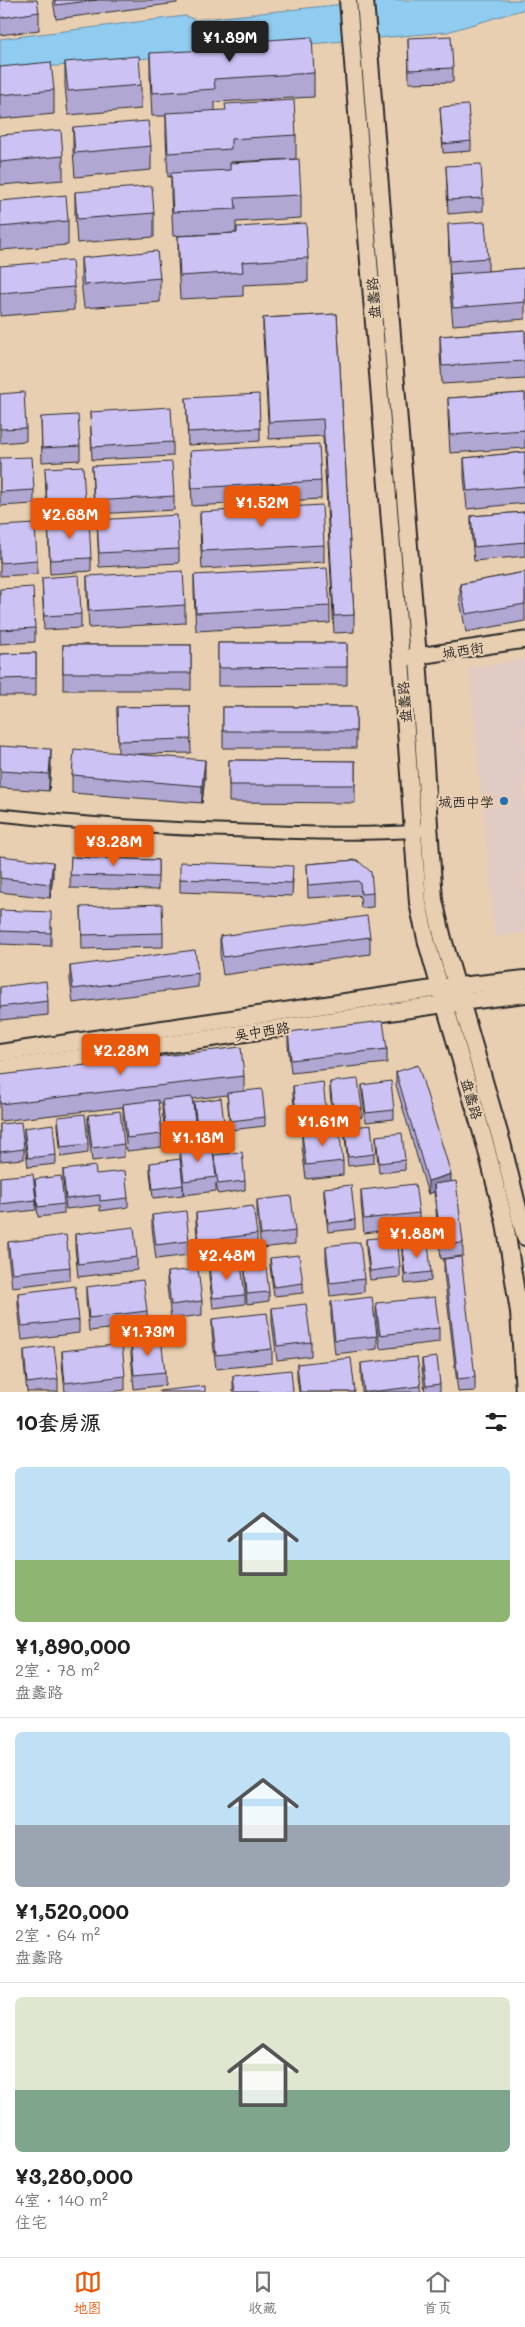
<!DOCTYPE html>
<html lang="zh">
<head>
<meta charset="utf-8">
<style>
	body { margin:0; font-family:Mali,"LXGW WenKai TC",sans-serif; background:#f6f6f6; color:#222; height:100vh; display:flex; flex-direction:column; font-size:19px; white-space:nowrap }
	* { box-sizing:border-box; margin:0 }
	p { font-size:16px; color:#767676 }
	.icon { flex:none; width:28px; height:28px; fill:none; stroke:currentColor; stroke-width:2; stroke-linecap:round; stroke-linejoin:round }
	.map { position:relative; height:1392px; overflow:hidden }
	.panel { display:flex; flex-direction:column; background:#fff; flex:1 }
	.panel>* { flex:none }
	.price { position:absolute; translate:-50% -42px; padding:0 11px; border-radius:5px; background:#ea580c; color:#fff; font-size:16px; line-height:32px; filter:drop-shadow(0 1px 2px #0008) }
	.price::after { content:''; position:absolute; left:50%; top:30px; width:15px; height:11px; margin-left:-8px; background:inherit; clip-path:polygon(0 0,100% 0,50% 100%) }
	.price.current { background:#222; color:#fff }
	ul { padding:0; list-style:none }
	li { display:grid; align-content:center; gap:10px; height:265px; padding:0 15px }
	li+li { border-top:1px solid #e0e0e0 }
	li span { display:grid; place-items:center; height:155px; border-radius:8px; color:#555 }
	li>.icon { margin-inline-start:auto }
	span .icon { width:90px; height:90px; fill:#fffc; stroke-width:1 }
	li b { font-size:21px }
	h2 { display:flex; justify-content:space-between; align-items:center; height:60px; padding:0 15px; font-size:21px }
	.tabs { display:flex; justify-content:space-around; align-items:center; height:70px; border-top:1px solid #e0e0e0; background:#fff; font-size:14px; color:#767676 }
	.tabs a { display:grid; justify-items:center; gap:2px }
	.tabs .current { color:#ea580c }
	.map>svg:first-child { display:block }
	.built { fill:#e1cbc5 }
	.water { fill:#90ccf0; stroke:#688ca1 }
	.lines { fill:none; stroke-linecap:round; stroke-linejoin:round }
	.minor-casing { stroke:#2b2b2b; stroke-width:15 }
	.tertiary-casing { stroke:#2b2b2b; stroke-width:19 }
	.secondary-casing { stroke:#2b2b2b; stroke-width:20 }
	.minor { stroke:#e9cfb1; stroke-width:11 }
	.tertiary { stroke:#e9cfb1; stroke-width:15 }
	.secondary { stroke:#e9cfb1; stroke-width:16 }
	.wall { fill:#b0a7d2; stroke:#2b2b2b }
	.shaded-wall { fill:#9088ab; stroke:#2b2b2b }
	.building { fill:#cdc2f4; stroke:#2b2b2b }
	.poi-dot { fill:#1f6fb2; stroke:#e9cfb1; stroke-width:2 }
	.labels { text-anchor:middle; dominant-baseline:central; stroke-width:4.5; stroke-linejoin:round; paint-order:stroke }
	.street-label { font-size:14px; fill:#2b2b2b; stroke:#e9cfb1 }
	.poi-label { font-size:14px; fill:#2b2b2b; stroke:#e9cfb1; text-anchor:end }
</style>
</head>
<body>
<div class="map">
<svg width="525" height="1392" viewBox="0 0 525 1392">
	<rect width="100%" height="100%" fill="#e9cfb1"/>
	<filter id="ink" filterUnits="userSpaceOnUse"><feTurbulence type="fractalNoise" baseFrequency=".02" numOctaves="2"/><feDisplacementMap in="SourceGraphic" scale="10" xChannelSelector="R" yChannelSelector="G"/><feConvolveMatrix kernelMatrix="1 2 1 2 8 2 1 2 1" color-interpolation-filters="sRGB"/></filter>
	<g filter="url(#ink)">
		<!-- built -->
		<path class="built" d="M525 659V933L495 937 469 668Z"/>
		<!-- water -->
		<path class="water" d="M381 0H525V9L447 32 0 71V39L185 16 196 20Z"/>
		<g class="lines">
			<defs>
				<path id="minor" d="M0 815C82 824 163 829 246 831 303 833 362 835 420 831"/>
				<path id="tertiary" d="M405 658 525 640"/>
				<g id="secondary">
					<path d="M348 0 401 659 418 903 427 943 486 1147 505 1223 519 1312 524 1392"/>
					<path d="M365 0 418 658 434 900 443 939 502 1143 525 1237"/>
					<path d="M0 1053 440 988 525 979"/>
					<path d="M0 1069 444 1004 525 994"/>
				</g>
			</defs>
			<!-- minor casing -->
			<use href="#minor" class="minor-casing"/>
			<!-- tertiary casing -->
			<use href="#tertiary" class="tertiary-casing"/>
			<!-- secondary casing -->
			<use href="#secondary" class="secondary-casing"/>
			<!-- minor -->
			<use href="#minor" class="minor"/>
			<!-- tertiary -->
			<use href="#tertiary" class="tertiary"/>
			<!-- secondary -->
			<use href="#secondary" class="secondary"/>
		</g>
		<!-- wall -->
		<g class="wall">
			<path d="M0 0 39 12V30L0 35Z"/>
			<path d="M53 0H177V3L56 19Z"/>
			<path d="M408 38 453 68V82L409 83Z"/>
			<path d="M150 53 314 73V97L215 102V111L296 135V159L231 162V163L301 195V218L236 222V233L173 236 171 197V176L168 177 166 137V116H152L150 77Z"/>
			<path d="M65 62 141 85V109L68 115 65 86Z"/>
			<path d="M0 67 54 90V114L0 119Z"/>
			<path d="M440 107 471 141V151L443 153Z"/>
			<path d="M73 127 151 146V170L75 177 73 151Z"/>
			<path d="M0 135 63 156V180L0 185Z"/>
			<path d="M446 166 483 198V211L448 214Z"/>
			<path d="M75 192 154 213V237L77 243 75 216Z"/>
			<path d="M0 201 68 221V245L0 250Z"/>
			<path d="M448 224 488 258V271L525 268V319L453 325 450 292Z"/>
			<path d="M237 227 308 258V282L243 285V296L180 299 178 260V236L237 233Z"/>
			<path d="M81 258 160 278V302L84 308 81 281Z"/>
			<path d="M0 266 74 287V310L0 316Z"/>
			<path d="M337 314 354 615V632L334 633 323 436 269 439 263 335V318Z"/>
			<path d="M525 330V379L442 384 440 353V336Z"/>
			<path d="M525 393V448L450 453 448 415V398Z"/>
			<path d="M0 394 26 428V441L0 443Z"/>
			<path d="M186 398 260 428V441L188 445Z"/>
			<path d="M90 412 173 442V456L92 460Z"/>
			<path d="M41 417 80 446V460L42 462Z"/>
			<path d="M190 451 321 481V499L192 506Z"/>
			<path d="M525 452V503L467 509 464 476V458Z"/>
			<path d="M0 458 34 490V504L0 506Z"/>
			<path d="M92 466 174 496V510L94 514Z"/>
			<path d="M45 468 85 501V515L47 517Z"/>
			<path d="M200 512 324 545V562L202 569 200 529Z"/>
			<path d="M525 512V556L474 561 471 530V516Z"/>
			<path d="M97 520 179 549V563L99 567Z"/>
			<path d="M48 521 91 558V571L50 574Z"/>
			<path d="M0 526 37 560V574L0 576Z"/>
			<path d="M525 572V621L466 632 460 601V584Z"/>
			<path d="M194 575 330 606V623L196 631 194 592Z"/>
			<path d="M87 576 185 605V623L89 628 87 594Z"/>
			<path d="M42 578 81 614V628L44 630Z"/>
			<path d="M0 589 35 628V642L0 644Z"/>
			<path d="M218 643H347V685L218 686Z"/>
			<rect x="63" y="645" width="128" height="45"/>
			<path d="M36 653V696H0V654Z"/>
			<path d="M190 706 191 753 138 754 205 777 202 803 72 793V775L118 753 117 707Z"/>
			<rect x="223" y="707" width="133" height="41"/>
			<path d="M0 746 51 766 49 791 0 788Z"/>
			<path d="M229 760 355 761V803L229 802Z"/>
			<path d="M0 856 53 876 50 898 0 892Z"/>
			<path d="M71 857 158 860V890L70 888Z"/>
			<path d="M357 860 373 893V907L361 908 360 897 358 895 308 898 307 864Z"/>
			<path d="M180 879H293L292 896 180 892Z"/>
			<path d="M81 907 163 933V947L82 949Z"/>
			<path d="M0 910 51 926V946L0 944Z"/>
			<path d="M220 936 370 937V954L223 975 220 954Z"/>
			<path d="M70 966 198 973V987L73 1003 70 980Z"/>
			<path d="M0 987 48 1001V1015L0 1020Z"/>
			<path d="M288 1032 387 1049V1063L291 1073 288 1045Z"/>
			<path d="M396 1072 451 1182 463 1243V1256L441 1259 434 1192 428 1194 396 1085Z"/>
			<path d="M0 1075 244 1076V1091L265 1117V1126L230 1130 227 1095 192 1099 196 1128V1137L166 1140 162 1110V1103H158L162 1134V1147L127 1151 123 1118V1107L0 1121Z"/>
			<path d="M330 1082 362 1108V1117L333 1121 330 1092Z"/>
			<path d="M362 1085 394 1110V1119L366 1122 362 1094Z"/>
			<path d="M293 1086 326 1110V1119L296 1123 293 1095Z"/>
			<path d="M194 1102 225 1131V1140L198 1143 194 1111Z"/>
			<path d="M88 1115 124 1144V1157L92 1161 88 1128Z"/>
			<path d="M58 1117 88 1144V1153L61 1157 58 1126Z"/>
			<path d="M0 1124 24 1149V1159L0 1161Z"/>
			<path d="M24 1128 56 1155V1164L28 1167 24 1137Z"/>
			<path d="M345 1128 374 1154V1163L348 1166 345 1137Z"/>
			<path d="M302 1134 343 1161V1175L306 1179 302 1147Z"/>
			<path d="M376 1136 405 1160V1170L379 1173 376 1145Z"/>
			<path d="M180 1148 214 1159 245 1181V1190L218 1194 216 1183V1191L184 1195 180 1161Z"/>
			<path d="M150 1163 183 1185V1195L153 1198 150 1172Z"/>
			<path d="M63 1170 96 1174 128 1198V1207L100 1211V1205L66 1209 63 1179Z"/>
			<path d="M0 1177 36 1200V1210L0 1214Z"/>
			<path d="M35 1179 64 1204V1214L38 1217 35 1188Z"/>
			<path d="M324 1188 355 1220V1229L328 1232 324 1197Z"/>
			<path d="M361 1190 419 1213V1226L364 1233 361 1203Z"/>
			<path d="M257 1200 295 1231V1244L261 1248 257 1214Z"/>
			<path d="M196 1213 257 1234V1248L199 1254 196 1226Z"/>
			<path d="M152 1215 189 1241V1255L156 1259 152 1228Z"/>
			<path d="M75 1234 137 1257V1270L78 1277 75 1247Z"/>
			<path d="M366 1239 400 1267V1277L370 1280 366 1249Z"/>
			<path d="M8 1242 70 1267V1280L12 1287 8 1255Z"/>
			<path d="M326 1246 364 1279V1292L330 1296 326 1260Z"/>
			<path d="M402 1246 431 1272V1281L405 1284 402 1255Z"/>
			<path d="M270 1258 303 1283V1293L274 1296 270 1267Z"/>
			<path d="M444 1259 475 1377V1391L458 1392 444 1273Z"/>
			<path d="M209 1267 245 1295V1304L213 1308 209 1277Z"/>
			<path d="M245 1270 269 1292V1301L247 1304 245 1279Z"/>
			<path d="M167 1272 202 1301V1315L171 1319 167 1286Z"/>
			<path d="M86 1287 147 1311V1325L89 1331 86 1300Z"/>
			<path d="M18 1293 79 1320V1333L22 1340 18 1306Z"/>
			<path d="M331 1302 377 1336V1349L335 1354 331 1316Z"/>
			<path d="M376 1303 439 1328V1342L380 1349 376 1317Z"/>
			<path d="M272 1308 311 1342V1356L277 1360 272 1322Z"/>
			<path d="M212 1319 272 1349V1363L216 1369 212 1333Z"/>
			<path d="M131 1341 165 1372V1385L134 1389 131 1355Z"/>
			<path d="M24 1350 58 1379V1392H27L24 1364Z"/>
			<path d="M62 1351 125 1376V1390L108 1392H65L62 1364Z"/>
			<path d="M422 1359 440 1384V1392H425L422 1369Z"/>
			<path d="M361 1363 421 1386V1392H362L361 1377Z"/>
			<path d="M297 1364 355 1392H299L297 1378Z"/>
			<path d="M233 1376 293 1392H233Z"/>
		</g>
		<!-- shaded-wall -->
		<g class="shaded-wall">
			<path d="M51 749V766L49 791V774Z"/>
			<path d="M205 760V777L202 803V786Z"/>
			<path d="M53 862V876L50 898V884Z"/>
			<path d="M451 1174V1188L434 1184V1192L428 1194V1181Z"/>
		</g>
		<!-- building -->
		<g class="building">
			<path d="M0 0H37L39 12 0 18Z"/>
			<path d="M55 0H97L56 5Z"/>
			<path d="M451 36 453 68 409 70 408 38Z"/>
			<path d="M312 37 314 73 214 79 215 89 152 93 150 53 210 50 209 44Z"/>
			<path d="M139 56 141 85 68 91 65 62Z"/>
			<path d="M51 62 54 90 0 95V67Z"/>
			<path d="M294 100 296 135 231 139V149L168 153 166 113 226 110 225 104Z"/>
			<path d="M468 105 471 141 443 144 440 107Z"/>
			<path d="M148 121 151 146 75 153 73 127Z"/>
			<path d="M61 130 63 156 0 162V135Z"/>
			<path d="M299 159 301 195 235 198 236 209 173 212 171 173 230 170V163Z"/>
			<path d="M481 164 483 198 448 200 446 166Z"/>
			<path d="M152 186 154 213 77 219 75 192Z"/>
			<path d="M66 195 68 221 0 227V201Z"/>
			<path d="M485 222 488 258 450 261 448 224Z"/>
			<path d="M306 223 308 258 242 262 243 272 180 276 178 236 237 233V227Z"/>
			<path d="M157 251 160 278 84 285 81 258Z"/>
			<path d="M72 260 74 287 0 293V266Z"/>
			<path d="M525 268V302L453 308 450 274Z"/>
			<path d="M337 314 354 615 334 616 323 419 269 422 263 318Z"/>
			<path d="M525 330V361L442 366 440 336Z"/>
			<path d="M24 392 26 428 0 429V394Z"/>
			<path d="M525 393V430L450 435 448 398Z"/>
			<path d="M259 394 260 428 188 432 186 398Z"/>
			<path d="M171 407 173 442 92 447 90 412Z"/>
			<path d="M78 415 80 446 42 448 41 417Z"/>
			<path d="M319 444 321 481 192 488 190 451Z"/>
			<path d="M525 452V486L467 491 464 458Z"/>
			<path d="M32 457 34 490 0 492V458Z"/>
			<path d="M172 462 174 496 94 501 92 466Z"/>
			<path d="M83 466 85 501 47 503 45 468Z"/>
			<path d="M322 505 324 545 202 551 200 512Z"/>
			<path d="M525 512V542L474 547 471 516Z"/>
			<path d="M177 515 179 549 99 553 97 520Z"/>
			<path d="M89 519 91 558 50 560 48 521Z"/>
			<path d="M35 524 37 560 0 563V526Z"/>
			<path d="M327 568 330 606 196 613 194 575Z"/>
			<path d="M183 571 185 605 89 611 87 576Z"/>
			<path d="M525 572V604L466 614 460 584Z"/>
			<path d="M79 575 81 614 44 616 42 578Z"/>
			<path d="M33 587 35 628 0 630V589Z"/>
			<path d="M218 643H347V667L218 668Z"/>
			<rect x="63" y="645" width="128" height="28"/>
			<path d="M36 653V678L0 679V654Z"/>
			<path d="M190 706 191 739 118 741 117 707Z"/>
			<rect x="223" y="707" width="133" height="24"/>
			<path d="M0 746 51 749 49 774 0 771Z"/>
			<path d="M74 749 205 760 202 786 72 775Z"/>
			<path d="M229 760 355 761V785H229Z"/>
			<path d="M0 856 53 862 50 884 0 878Z"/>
			<path d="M71 857 158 860V877L70 875Z"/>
			<path d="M357 860 371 872 373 893 361 894 360 883 358 881 308 885 307 864Z"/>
			<path d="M180 862 293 866 292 883 180 879Z"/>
			<path d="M162 904 163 933 82 935 81 907Z"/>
			<path d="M0 910 51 912V933L0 931Z"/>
			<path d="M367 916 370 937 223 957 220 936Z"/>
			<path d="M195 950 198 973 73 989 70 966Z"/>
			<path d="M46 981 48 1001 0 1007V987Z"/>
			<path d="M383 1021 387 1049 291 1060 288 1032Z"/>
			<path d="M241 1047 244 1076 0 1104V1075Z"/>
			<path d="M418 1065 451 1174 428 1181 396 1072Z"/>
			<path d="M358 1079 362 1108 333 1111 330 1082Z"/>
			<path d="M391 1081 394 1110 366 1113 362 1085Z"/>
			<path d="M323 1082 326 1110 296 1113 293 1086Z"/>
			<path d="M262 1089 265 1117 230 1121 227 1093Z"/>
			<path d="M192 1097 196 1128 166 1131 162 1100Z"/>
			<path d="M221 1098 225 1131 198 1134 194 1102Z"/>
			<path d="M158 1100 162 1134 127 1138 123 1104Z"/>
			<path d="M120 1111 124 1144 92 1148 88 1115Z"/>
			<path d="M85 1114 88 1144 61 1147 58 1117Z"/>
			<path d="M21 1122 24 1149 0 1152V1124Z"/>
			<path d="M53 1124 56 1155 28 1158 24 1128Z"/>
			<path d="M371 1125 374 1154 348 1157 345 1128Z"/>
			<path d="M339 1129 343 1161 306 1165 302 1134Z"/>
			<path d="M402 1133 405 1160 379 1163 376 1136Z"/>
			<path d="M212 1144 216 1177 184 1181 180 1148Z"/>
			<path d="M242 1152 245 1181 218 1184 214 1155Z"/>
			<path d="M180 1159 183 1185 153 1189 150 1163Z"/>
			<path d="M95 1166 96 1174 125 1171 128 1198 100 1201V1195L66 1199 63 1170Z"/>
			<path d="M33 1174 36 1200 0 1204V1177Z"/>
			<path d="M61 1176 64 1204 38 1207 35 1179Z"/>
			<path d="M456 1181 463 1243 441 1245 434 1184Z"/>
			<path d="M415 1184 419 1213 364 1219 361 1190Z"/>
			<path d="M351 1185 355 1220 328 1223 324 1188Z"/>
			<path d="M291 1196 295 1231 261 1235 257 1200Z"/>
			<path d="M253 1206 257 1234 199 1241 196 1213Z"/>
			<path d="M186 1211 189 1241 156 1245 152 1215Z"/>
			<path d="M134 1227 137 1257 78 1264 75 1234Z"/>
			<path d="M66 1235 70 1267 12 1273 8 1242Z"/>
			<path d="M397 1236 400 1267 370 1271 366 1239Z"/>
			<path d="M360 1242 364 1279 330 1283 326 1246Z"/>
			<path d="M428 1243 431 1272 405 1275 402 1246Z"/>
			<path d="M299 1255 303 1283 274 1287 270 1258Z"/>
			<path d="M461 1257 475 1377 458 1379 444 1259Z"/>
			<path d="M241 1264 245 1295 213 1298 209 1267Z"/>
			<path d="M266 1268 269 1292 247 1294 245 1270Z"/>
			<path d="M198 1269 202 1301 171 1305 167 1272Z"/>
			<path d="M143 1280 147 1311 89 1318 86 1287Z"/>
			<path d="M75 1286 79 1320 22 1326 18 1293Z"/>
			<path d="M372 1297 377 1336 335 1340 331 1302Z"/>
			<path d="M435 1297 439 1328 380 1335 376 1303Z"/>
			<path d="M306 1304 311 1342 277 1346 272 1308Z"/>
			<path d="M267 1313 272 1349 216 1355 212 1319Z"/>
			<path d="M161 1338 165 1372 134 1375 131 1341Z"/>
			<path d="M122 1344 125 1376 65 1383 62 1351Z"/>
			<path d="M54 1346 58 1379 27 1383 24 1350Z"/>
			<path d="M417 1357 421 1386 370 1392H364L361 1363Z"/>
			<path d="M437 1357 440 1384 426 1386 422 1359Z"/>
			<path d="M351 1358 355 1392H300L297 1364Z"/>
			<path d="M291 1370 293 1392H235L233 1376Z"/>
			<path d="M205 1386V1392H159V1391Z"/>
		</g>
	</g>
	<!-- markers -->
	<circle class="poi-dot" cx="504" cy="801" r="5"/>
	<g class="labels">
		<!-- street labels -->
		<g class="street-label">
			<text transform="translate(373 298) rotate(-94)">盘蠡路</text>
			<text transform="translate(463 650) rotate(-9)">城西街</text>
			<text transform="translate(404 702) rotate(-94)">盘蠡路</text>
			<text transform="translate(262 1031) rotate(-9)">吴中西路</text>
			<text transform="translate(472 1099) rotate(74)">盘蠡路</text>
		</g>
		<!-- poi labels -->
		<g class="poi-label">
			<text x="494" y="801">城西中学</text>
		</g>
	</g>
</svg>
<b class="price current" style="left:230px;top:63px">¥1.89M</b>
<b class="price" style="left:262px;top:528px">¥1.52M</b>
<b class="price" style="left:70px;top:540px">¥2.68M</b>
<b class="price" style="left:114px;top:867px">¥3.28M</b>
<b class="price" style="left:121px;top:1076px">¥2.28M</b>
<b class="price" style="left:323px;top:1147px">¥1.61M</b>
<b class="price" style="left:198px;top:1163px">¥1.18M</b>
<b class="price" style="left:417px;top:1259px">¥1.88M</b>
<b class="price" style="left:227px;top:1281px">¥2.48M</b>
<b class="price" style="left:148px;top:1357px">¥1.73M</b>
</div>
<section class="panel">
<h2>10套房源<svg class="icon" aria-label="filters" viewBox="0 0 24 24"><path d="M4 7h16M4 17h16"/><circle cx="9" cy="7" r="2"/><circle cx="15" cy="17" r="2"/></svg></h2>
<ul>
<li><span style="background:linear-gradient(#bfe0f5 60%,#8fb573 0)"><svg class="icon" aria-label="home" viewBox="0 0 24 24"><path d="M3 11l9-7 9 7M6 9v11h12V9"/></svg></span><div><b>¥1,890,000</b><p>2室 · 78 m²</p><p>盘蠡路</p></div></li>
<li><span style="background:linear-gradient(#bfe0f5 60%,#9aa5b1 0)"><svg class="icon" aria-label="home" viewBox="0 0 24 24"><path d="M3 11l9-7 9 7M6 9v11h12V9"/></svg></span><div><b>¥1,520,000</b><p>2室 · 64 m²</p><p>盘蠡路</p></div></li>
<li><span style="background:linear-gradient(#dfe7d0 60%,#7fa58c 0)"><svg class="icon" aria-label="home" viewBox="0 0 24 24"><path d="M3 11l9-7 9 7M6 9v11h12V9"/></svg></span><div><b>¥3,280,000</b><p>4室 · 140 m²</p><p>住宅</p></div></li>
</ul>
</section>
<nav class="tabs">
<a class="current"><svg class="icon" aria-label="map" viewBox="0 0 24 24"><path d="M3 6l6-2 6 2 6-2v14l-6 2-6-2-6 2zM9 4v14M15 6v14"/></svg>地图</a>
<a><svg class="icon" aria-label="saved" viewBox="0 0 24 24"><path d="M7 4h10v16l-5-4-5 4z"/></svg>收藏</a>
<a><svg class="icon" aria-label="home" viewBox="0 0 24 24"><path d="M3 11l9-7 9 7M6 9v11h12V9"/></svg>首页</a>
</nav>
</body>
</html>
